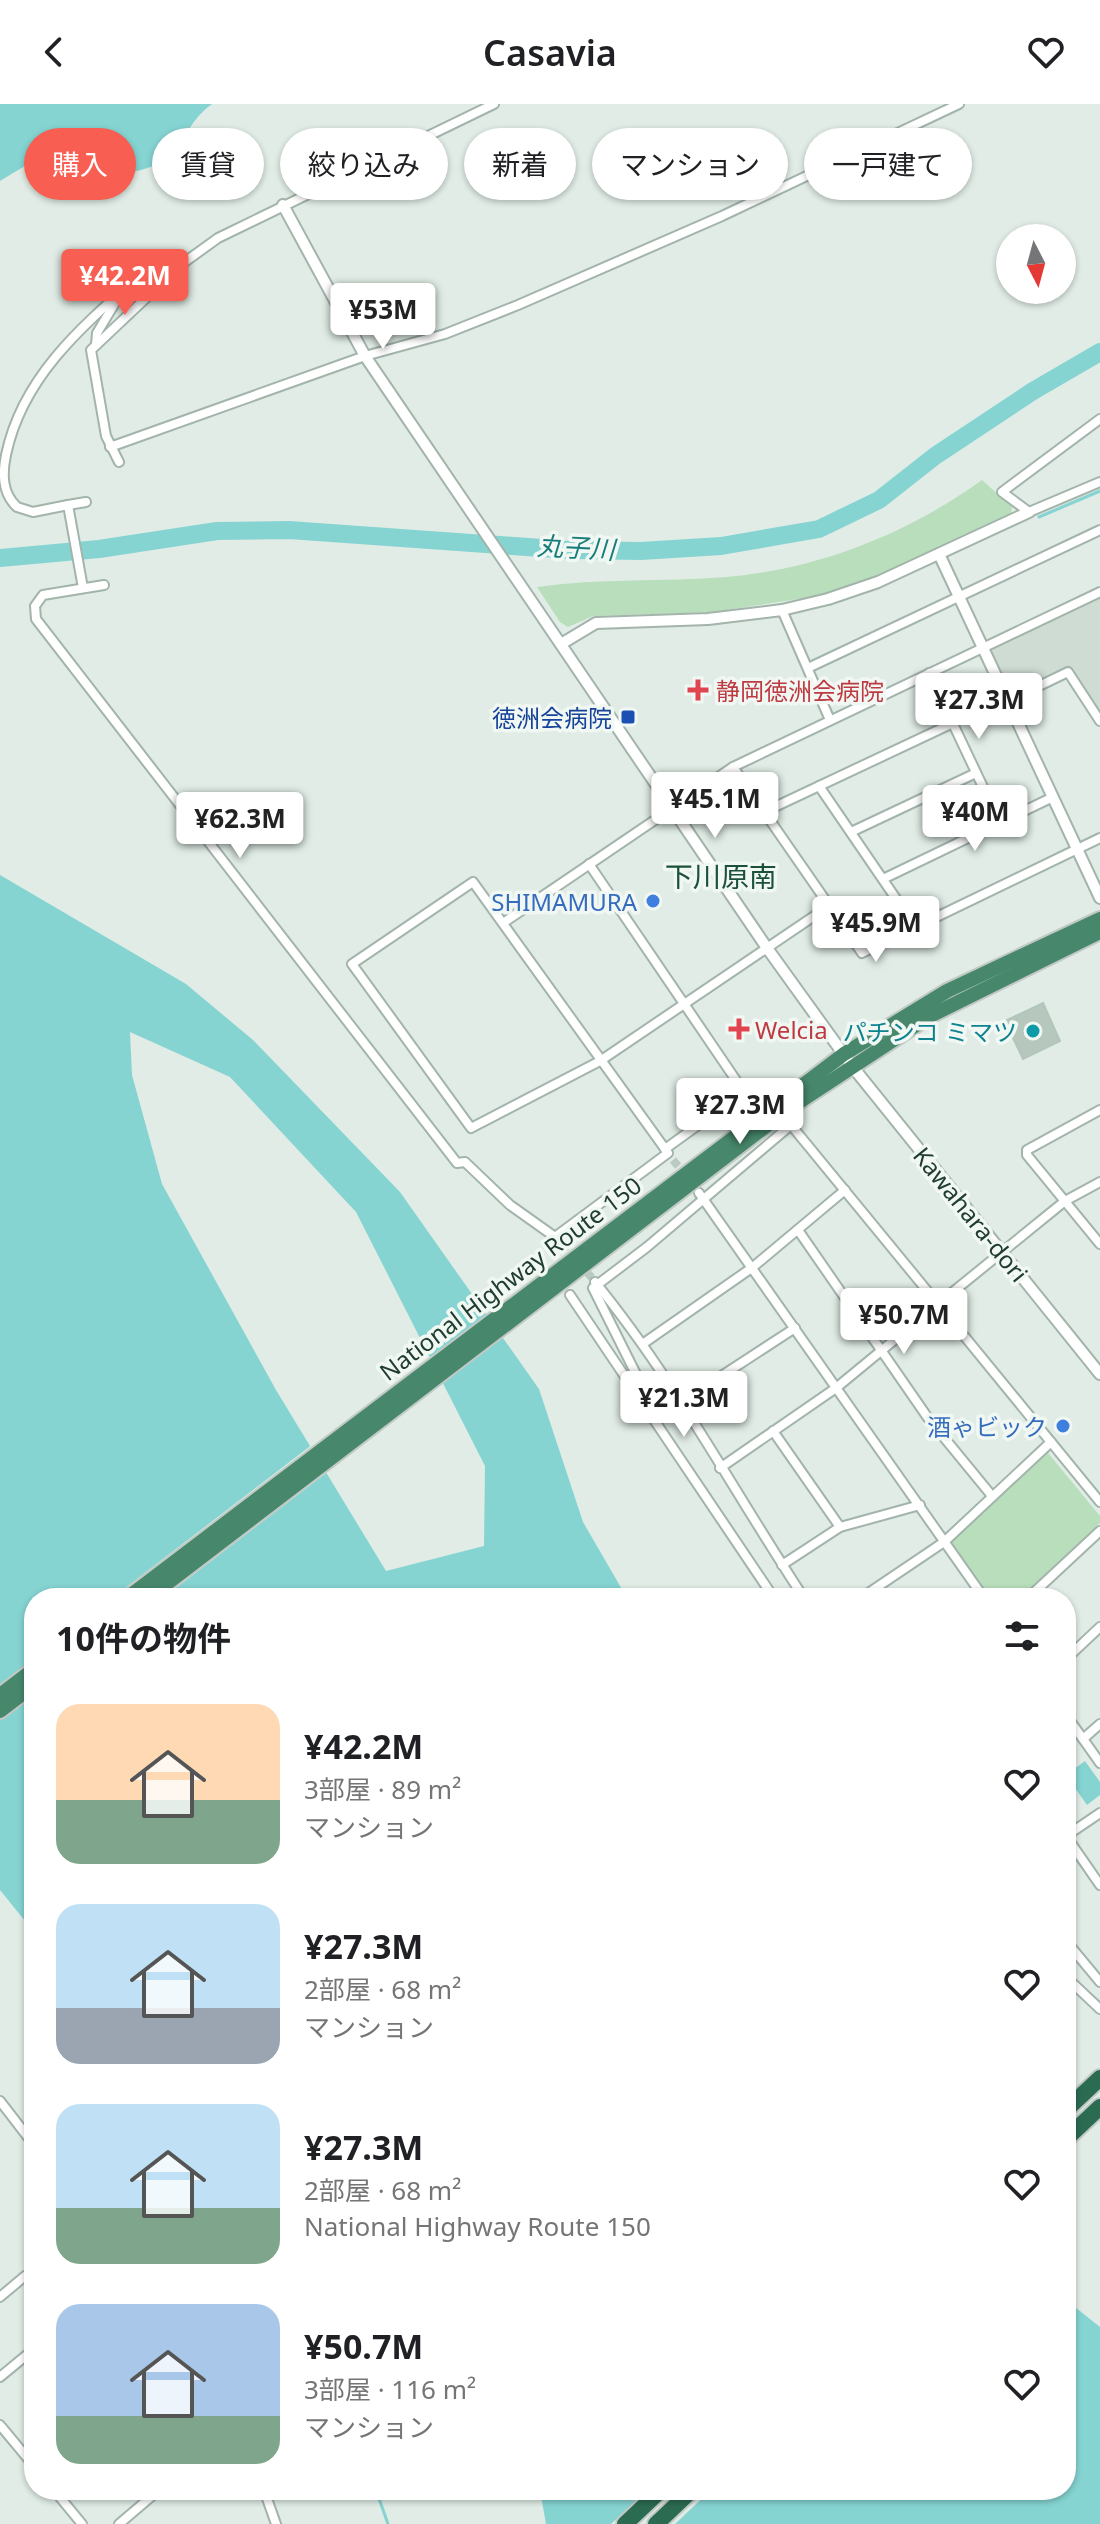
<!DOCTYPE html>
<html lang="ja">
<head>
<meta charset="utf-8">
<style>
	body { margin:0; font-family:"Noto Sans","Noto Sans JP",sans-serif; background:#f6f6f6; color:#202124; height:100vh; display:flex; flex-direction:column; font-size:30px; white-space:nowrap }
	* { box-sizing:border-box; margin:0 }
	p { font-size:26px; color:#757577 }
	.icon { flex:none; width:44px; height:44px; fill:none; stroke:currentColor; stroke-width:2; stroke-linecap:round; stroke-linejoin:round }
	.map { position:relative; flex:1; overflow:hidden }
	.drawer { position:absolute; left:24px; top:1484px; width:1052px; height:912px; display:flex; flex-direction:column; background:#fff; border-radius:32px; box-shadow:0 2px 6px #0004 }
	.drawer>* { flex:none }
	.hud { position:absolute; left:24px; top:24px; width:1052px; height:72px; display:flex; gap:16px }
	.needle { width:52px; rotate:174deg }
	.buttons { position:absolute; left:996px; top:120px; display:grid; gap:16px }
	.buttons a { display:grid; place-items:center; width:80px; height:80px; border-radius:50%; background:#fff; box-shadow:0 2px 6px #0004; font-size:40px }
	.price { position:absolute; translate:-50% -68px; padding:0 18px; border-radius:8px; background:#fff; color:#222; font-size:26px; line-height:52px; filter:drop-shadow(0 2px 4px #0008) }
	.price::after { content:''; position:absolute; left:50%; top:48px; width:24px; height:18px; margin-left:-12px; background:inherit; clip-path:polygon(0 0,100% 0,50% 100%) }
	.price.current { background:#f85e52; color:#fff }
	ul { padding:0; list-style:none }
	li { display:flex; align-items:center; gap:24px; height:200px; padding:0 32px }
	li span { display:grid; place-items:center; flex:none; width:224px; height:160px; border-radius:24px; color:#555 }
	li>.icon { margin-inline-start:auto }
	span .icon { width:96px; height:96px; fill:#fffc; stroke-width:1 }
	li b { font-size:34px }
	h2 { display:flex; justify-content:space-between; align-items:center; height:96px; padding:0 32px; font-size:34px }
	.tag { padding:0 28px; border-radius:36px; background:#fff; box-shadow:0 2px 6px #0004; font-size:28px; line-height:72px }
	.tag.current { background:#f85e52; color:#fff }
	header { display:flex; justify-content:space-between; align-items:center; height:104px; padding:0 32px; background:#fff; font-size:36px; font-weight:600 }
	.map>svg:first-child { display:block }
	.built { fill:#cfdcd3 }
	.green { fill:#b8debc }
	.water { fill:#85d4d2; fill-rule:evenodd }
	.pier { fill:#e0ece5 }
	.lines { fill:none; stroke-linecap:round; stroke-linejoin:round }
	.stream { stroke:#85d4d2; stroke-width:3 }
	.river { stroke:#85d4d2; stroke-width:18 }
	.building { fill:#b6c7bd; stroke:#b3c6ba; stroke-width:2 }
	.minor-tunnel { stroke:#bac9c1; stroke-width:8; stroke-dasharray:8 4; stroke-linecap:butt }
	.minor-casing { stroke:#a3b4ab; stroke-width:12 }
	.tertiary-casing { stroke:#a3b4ab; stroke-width:14 }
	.trunk-casing { stroke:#c1c9c5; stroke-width:18 }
	.motorway-casing { stroke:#c1c9c5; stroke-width:20 }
	.minor { stroke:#fff; stroke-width:8 }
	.tertiary { stroke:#fff; stroke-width:10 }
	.trunk { stroke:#47886c; stroke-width:14 }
	.motorway { stroke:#2b6b52; stroke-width:16 }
	.health-dot { fill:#e0444e; stroke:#f1f8f3; stroke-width:3 }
	.transit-dot { fill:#1a4fb4; stroke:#f1f8f3; stroke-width:3 }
	.shop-dot { fill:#3f7fe0; stroke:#f1f8f3; stroke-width:3 }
	.culture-dot { fill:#0f9aa8; stroke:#f1f8f3; stroke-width:3 }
	.labels { text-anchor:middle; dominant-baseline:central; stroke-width:7; stroke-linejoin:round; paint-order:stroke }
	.health-label { font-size:24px; fill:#be3a42; stroke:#f1f8f3; text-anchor:start }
	.transit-label { font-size:24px; fill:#164399; stroke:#f1f8f3; text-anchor:end }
	.shop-label { font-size:24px; fill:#366cbe; stroke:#f1f8f3; text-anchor:end }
	.culture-label { font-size:24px; fill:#0d838f; stroke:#f1f8f3; text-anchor:end }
	.street-label { font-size:24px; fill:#203d30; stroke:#f1f8f3 }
	.water-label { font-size:26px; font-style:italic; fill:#187c7b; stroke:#f1f8f3 }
	.quarter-label { font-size:28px; fill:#1b503a; stroke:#f1f8f3 }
</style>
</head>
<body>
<header><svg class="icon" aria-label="back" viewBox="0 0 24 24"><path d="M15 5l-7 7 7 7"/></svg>Casavia<svg class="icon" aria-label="heart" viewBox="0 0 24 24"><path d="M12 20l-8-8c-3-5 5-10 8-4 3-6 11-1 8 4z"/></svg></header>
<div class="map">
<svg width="1100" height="2420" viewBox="0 0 1100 2420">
	<rect width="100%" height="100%" fill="#e0ece5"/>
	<!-- built -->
	<path class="built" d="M1100 493V609L1070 562 1009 592 987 545Z"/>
	<!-- green -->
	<g class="green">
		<path d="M982 376 1012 403 1011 410 893 466 824 491 713 508 593 512 568 523 560 518 537 483C600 474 664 478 727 473 819 465 907 430 982 376Z"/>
		<path d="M1048 1349 1100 1412V1419L1020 1494H989L952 1443V1437Z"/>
	</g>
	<!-- water -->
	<g class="water">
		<path d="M0 0H212C188 16 181 49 153 62 138 68 112 73 99 63 90 57 86 47 74 46 49 44 20 66 0 77Z"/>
		<path d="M0 771 186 880 253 936 400 1088 539 1285 583 1418 627 1494H34V1828L0 1786ZM130 928 230 973 356 1108 485 1362 484 1442 386 1467 276 1286 162 1080 132 971Z"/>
		<path d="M1085 1657 1100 1678V1691L1087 1701 1066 1671Z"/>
		<path d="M1066 2196 1100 2223V2420H546L540 2386H1066Z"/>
	</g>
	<!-- pier -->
	<g class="pier">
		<path d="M313 1340 329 1367 163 1494H112Z"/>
		<path d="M647 2386H711L675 2420H611Z"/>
	</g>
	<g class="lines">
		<!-- stream -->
		<g class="stream">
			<path d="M1039 413 1100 387"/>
			<path d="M376 2386 388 2420"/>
		</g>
		<!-- river -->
		<path class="river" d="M0 454 99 445 217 427 289 426 569 446 641 447 721 442 819 425 879 396 935 352 1033 287 1100 248"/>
	</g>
	<!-- building -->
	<path class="building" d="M1043 899 1060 937 1023 955 1005 917Z"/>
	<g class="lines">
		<!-- minor-tunnel -->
		<g class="minor-tunnel">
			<path d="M673 1056 688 1074"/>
			<path d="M562 1141 593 1175"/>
		</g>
		<defs>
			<g id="minor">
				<path d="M96 240 97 229 115 199"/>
				<path d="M1100 315 1002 388 1029 408 1100 378"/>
				<path d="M110 343 365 252 445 230 518 201 722 112 959 0"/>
				<path d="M119 358 106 332 91 246 182 160 218 134 494 0"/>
				<path d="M68 401 86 398"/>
				<path d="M104 481 43 491 35 502 36 515 457 1059 465 1058 510 1101 555 1133 668 1049 473 778 352 860 471 1024 600 957 829 802"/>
				<path d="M83 484 68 401 33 408 17 403C2 389 2 370 6 351 22 274 80 224 137 174"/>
				<path d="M782 506 830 616"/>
				<path d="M808 564 1100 426"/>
				<path d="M929 569 1000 719"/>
				<path d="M1008 597 1068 568 1100 617"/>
				<path d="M733 663 862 849 1100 734"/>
				<path d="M819 682 916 824"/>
				<path d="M764 708 953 619"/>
				<path d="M851 728 976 669"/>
				<path d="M589 760 744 988 665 1045"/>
				<path d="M883 775 1053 693"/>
				<path d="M503 819 733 663 1100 488"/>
				<path d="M1100 1006 1027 1046V1051L1100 1140"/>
				<path d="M699 1089 984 1494"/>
				<path d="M798 1126 928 1314 992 1392"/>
				<path d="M595 1178C675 1276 734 1388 804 1494"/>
				<path d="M570 1191 774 1494"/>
				<path d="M644 1239 753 1163 845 1086"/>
				<path d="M683 1297 795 1224"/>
				<path d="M650 1312 648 1294 593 1184 647 1143 791 1021 938 1200 1065 1097 1100 1078"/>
				<path d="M773 1327 840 1423"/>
				<path d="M720 1364 836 1284 938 1200 1100 1398"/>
				<path d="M782 1461 840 1423 920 1401"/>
				<path d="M861 1494 944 1438 1051 1338"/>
				<path d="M1028 1494 1100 1427"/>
				<path d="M1066 1555 1100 1523"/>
				<path d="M1066 1611 1100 1659"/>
				<path d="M1083 1635 1100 1620"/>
				<path d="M1066 1732 1100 1781"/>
				<path d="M1066 1732 1100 1709"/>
				<path d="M1066 1837 1100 1878"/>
				<path d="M1066 1873 1100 1905"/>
				<path d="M0 1997 34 2041"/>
				<path d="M0 2193 25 2172"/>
				<path d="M0 2273 34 2245"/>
				<path d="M0 2321 34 2362"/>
				<path d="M54 2386 82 2420"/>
				<path d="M264 2386 276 2420"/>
				<path d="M119 2420 159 2386"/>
			</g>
			<g id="tertiary">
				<path d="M283 101 365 252 767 844 852 962 1100 1270"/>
				<path d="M939 450 1100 794"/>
				<path d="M561 540 596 519 708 515 782 506 828 495 878 478 1029 408"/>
			</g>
			<g id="trunk">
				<path d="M127 1494 844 950 947 887 1100 815"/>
				<path d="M148 1494 787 1006 930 912 1100 828"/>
				<path d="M0 1591 34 1565"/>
				<path d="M0 1607 34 1581"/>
			</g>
			<g id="motorway">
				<path d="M1066 2006 1100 1974"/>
				<path d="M1066 2035 1100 2003"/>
				<path d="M625 2420 661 2386"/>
				<path d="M656 2420 692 2386"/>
			</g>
		</defs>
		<!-- minor casing -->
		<use href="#minor" class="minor-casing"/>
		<!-- tertiary casing -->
		<use href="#tertiary" class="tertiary-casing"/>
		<!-- trunk casing -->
		<use href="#trunk" class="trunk-casing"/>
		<!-- motorway casing -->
		<use href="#motorway" class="motorway-casing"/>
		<!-- minor -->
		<use href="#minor" class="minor"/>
		<!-- tertiary -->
		<use href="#tertiary" class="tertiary"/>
		<!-- trunk -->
		<use href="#trunk" class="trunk"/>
		<!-- motorway -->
		<use href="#motorway" class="motorway"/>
	</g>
	<!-- markers -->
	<g class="health-dot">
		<path d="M694 574h8v8h8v8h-8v8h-8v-8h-8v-8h8z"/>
		<path d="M735 913h8v8h8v8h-8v8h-8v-8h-8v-8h8z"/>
	</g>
	<rect class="transit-dot" x="620" y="605" width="16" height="16" rx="4"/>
	<g class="shop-dot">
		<circle cx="653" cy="797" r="8"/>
		<circle cx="1063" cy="1322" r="8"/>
	</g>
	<circle class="culture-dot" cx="1033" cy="927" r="8"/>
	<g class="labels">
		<!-- health labels -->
		<g class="health-label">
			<text x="716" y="586">静岡徳洲会病院</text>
			<text x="755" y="925">Welcia</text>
		</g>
		<!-- transit labels -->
		<g class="transit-label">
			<text x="612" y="613">徳洲会病院</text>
		</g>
		<!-- shop labels -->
		<g class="shop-label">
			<text x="637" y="797">SHIMAMURA</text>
			<text x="1047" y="1322">酒ゃビック</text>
		</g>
		<!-- culture labels -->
		<g class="culture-label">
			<text x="1017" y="927">パチンコ ミマツ</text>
		</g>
		<!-- street labels -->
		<g class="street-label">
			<text transform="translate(971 1110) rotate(51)">Kawahara-dori</text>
			<text transform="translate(510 1174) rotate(-37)">National Highway Route 150</text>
		</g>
		<!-- water labels -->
		<g class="water-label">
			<text transform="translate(576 443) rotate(3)">丸子川</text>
		</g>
		<!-- quarter labels -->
		<g class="quarter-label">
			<text x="721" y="772">下川原南</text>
		</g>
	</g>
</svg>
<div class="buttons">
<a><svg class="needle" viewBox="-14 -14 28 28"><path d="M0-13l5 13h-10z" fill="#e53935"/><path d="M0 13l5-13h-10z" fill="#757577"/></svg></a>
</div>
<b class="price current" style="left:125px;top:213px">¥42.2M</b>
<b class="price" style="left:383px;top:247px">¥53M</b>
<b class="price" style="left:979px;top:637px">¥27.3M</b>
<b class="price" style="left:715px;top:736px">¥45.1M</b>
<b class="price" style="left:975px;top:749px">¥40M</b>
<b class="price" style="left:240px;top:756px">¥62.3M</b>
<b class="price" style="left:876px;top:860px">¥45.9M</b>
<b class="price" style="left:740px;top:1042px">¥27.3M</b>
<b class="price" style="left:904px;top:1252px">¥50.7M</b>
<b class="price" style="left:684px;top:1335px">¥21.3M</b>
<div class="hud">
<a class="tag current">購入</a>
<a class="tag">賃貸</a>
<a class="tag">絞り込み</a>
<a class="tag">新着</a>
<a class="tag">マンション</a>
<a class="tag">一戸建て</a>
</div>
<section class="drawer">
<h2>10件の物件<svg class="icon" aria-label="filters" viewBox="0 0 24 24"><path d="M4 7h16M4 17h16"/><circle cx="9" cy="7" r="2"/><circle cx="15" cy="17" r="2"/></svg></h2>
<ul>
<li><span style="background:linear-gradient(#ffd9b3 60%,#7fa58c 0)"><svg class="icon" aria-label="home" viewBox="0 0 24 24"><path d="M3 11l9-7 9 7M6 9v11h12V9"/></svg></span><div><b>¥42.2M</b><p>3部屋 · 89 m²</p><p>マンション</p></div><svg class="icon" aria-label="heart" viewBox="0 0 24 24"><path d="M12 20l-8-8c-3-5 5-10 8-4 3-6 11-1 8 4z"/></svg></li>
<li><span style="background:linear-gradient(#bfe0f5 65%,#9aa5b1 0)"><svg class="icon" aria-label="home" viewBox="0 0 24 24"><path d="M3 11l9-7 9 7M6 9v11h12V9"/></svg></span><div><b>¥27.3M</b><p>2部屋 · 68 m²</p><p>マンション</p></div><svg class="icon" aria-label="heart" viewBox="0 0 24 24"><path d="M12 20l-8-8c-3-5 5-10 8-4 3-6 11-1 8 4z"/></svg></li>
<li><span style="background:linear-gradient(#bfe0f5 65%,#7fa58c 0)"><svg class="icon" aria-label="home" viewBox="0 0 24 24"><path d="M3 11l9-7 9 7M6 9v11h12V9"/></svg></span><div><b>¥27.3M</b><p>2部屋 · 68 m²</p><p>National Highway Route 150</p></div><svg class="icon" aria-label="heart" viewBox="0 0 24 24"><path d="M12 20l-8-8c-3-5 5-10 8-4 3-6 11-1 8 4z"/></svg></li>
<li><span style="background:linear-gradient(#a9c7e8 70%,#7fa58c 0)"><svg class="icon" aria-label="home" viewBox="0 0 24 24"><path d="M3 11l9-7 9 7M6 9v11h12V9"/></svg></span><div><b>¥50.7M</b><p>3部屋 · 116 m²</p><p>マンション</p></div><svg class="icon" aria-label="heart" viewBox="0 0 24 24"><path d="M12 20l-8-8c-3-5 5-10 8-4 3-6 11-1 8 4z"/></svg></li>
</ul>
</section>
</div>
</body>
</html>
